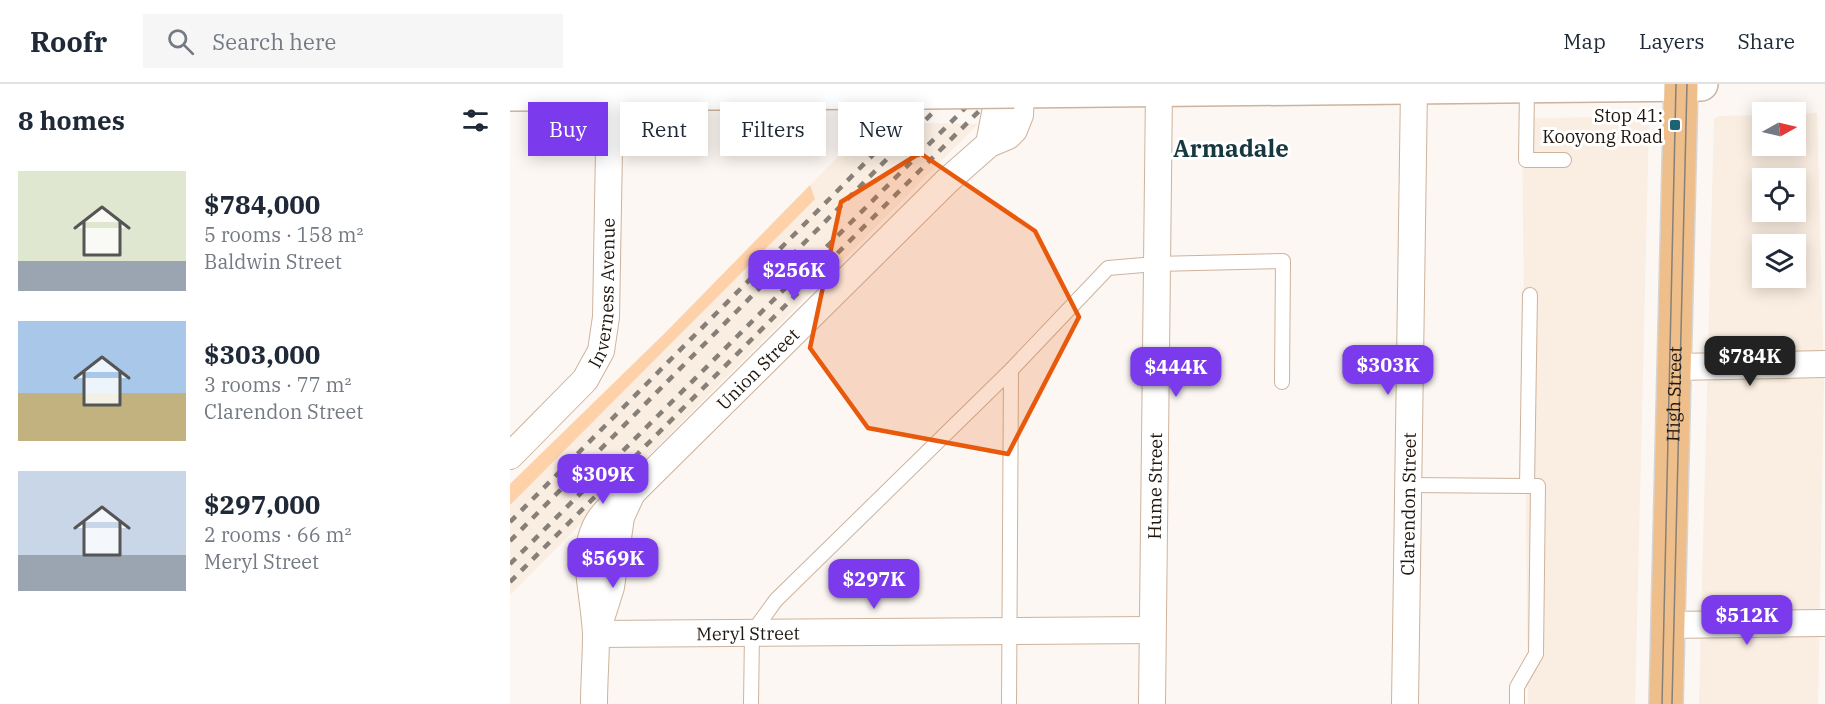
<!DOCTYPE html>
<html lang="en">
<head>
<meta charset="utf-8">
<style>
	body { margin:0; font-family:"IBM Plex Serif",serif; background:#f6f6f7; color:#1f2937; height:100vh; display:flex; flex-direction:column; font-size:22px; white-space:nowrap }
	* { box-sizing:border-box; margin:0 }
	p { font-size:20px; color:#747a83 }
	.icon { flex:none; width:33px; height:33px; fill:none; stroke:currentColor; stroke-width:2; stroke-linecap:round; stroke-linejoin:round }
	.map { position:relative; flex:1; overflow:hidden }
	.panel { display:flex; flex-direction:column; background:#fff; width:510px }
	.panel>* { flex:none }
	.hud { position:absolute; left:18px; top:18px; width:570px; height:54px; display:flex; gap:12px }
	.needle { width:39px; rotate:82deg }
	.buttons { position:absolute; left:1242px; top:18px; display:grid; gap:12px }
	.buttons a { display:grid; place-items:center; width:54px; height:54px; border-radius:0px; background:#fff; box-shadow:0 3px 15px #0003; font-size:30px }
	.price { position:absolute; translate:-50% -51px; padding:0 14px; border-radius:12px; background:#7c3aed; color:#fff; font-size:20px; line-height:39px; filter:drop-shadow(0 2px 3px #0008) }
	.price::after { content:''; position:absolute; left:50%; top:36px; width:18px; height:14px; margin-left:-9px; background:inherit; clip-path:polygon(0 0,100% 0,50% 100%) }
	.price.selected { background:#222; color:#fff }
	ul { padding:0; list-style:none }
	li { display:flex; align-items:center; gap:18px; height:150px; padding:0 18px }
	li span { display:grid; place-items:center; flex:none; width:168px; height:120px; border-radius:0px; color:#555 }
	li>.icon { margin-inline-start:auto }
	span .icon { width:72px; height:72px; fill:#fffc; stroke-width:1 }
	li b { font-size:26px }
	h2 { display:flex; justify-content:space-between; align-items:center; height:72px; padding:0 18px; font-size:26px }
	.tag { padding:0 21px; border-radius:0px; background:#fff; box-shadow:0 3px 15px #0003; font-size:21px; line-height:54px }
	.tag.selected { background:#7c3aed; color:#fff }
	header { display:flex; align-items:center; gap:36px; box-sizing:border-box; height:84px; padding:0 30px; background:#fff; border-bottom:2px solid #e0e1e3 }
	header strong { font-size:28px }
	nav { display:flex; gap:33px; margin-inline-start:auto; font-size:21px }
	.search { width:420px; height:54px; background:#f6f6f7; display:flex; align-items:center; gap:15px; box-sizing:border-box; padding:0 21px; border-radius:0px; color:#747a83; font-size:22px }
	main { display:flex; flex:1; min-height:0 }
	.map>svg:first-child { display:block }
	.built { fill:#faede1; fill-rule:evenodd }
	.grass { fill:#fed1a8 }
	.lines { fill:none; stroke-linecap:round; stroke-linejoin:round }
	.service-casing { stroke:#cdb39d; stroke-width:16 }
	.minor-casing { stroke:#cdb39d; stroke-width:28 }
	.tertiary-casing { stroke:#cdb39d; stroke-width:36 }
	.primary-casing { stroke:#d7d5d4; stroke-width:36 }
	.service { stroke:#fff; stroke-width:14 }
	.minor { stroke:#fff; stroke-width:26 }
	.tertiary { stroke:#fff; stroke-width:33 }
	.primary { stroke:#eebe8b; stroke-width:33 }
	.tram { stroke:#878079; stroke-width:1.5 }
	.rail { stroke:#878079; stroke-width:4.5; stroke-dasharray:8 8; stroke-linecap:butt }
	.tertiary-bridge-casing { stroke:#cdb39d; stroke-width:36; stroke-linecap:butt }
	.tertiary-bridge { stroke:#fff; stroke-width:33 }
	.marked { fill:#e8590c; fill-opacity:0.2; stroke:#e8590c; stroke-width:4.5; stroke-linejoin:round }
	.poi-dot { fill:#1d6374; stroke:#fff; stroke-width:2 }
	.labels { text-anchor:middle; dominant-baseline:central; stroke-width:6; stroke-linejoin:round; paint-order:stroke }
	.poi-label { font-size:18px; fill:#1f160e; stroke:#fff; text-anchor:end }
	.street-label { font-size:18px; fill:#1f160e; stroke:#fff }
	.district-label { font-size:24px; font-weight:bold; fill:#183840; stroke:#fff }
</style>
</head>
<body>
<header>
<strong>Roofr</strong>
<div class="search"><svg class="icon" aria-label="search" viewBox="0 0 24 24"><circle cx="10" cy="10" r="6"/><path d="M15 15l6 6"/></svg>Search here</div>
<nav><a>Map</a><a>Layers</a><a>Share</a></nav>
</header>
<main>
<section class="panel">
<h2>8 homes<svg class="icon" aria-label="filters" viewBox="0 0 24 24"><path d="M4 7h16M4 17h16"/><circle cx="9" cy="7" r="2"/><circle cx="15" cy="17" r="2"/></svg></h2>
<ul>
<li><span style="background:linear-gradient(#dfe7d0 75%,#9aa5b1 0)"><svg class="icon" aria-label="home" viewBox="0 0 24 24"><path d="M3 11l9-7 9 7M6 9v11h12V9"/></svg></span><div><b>$784,000</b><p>5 rooms · 158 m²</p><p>Baldwin Street</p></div></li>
<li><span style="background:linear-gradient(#a9c7e8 60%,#c2b280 0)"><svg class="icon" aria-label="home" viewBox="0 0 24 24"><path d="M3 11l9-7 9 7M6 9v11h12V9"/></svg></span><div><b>$303,000</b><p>3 rooms · 77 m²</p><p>Clarendon Street</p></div></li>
<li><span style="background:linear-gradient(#c9d6e8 70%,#9aa5b1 0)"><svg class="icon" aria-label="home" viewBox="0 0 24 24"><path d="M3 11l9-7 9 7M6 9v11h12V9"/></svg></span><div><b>$297,000</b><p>2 rooms · 66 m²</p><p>Meryl Street</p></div></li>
</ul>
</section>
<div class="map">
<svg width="1315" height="620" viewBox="0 0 1315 620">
	<rect width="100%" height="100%" fill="#fcf7f2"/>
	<!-- built -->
	<g class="built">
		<path d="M1307 29 1314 297 1308 620H1189L1204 35 1209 32 1252 31V62H1286V30ZM1252 94H1286V128H1252ZM1252 160H1286V194H1252Z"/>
		<path d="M1133 33 1139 38 1125 620H1018L1012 34Z"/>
		<path d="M362 38 468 40 0 511V400L156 248Z"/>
	</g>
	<!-- grass -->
	<path class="grass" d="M300 101 305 115 0 421V400L156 248Z"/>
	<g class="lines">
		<defs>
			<g id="service">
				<path d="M1017 3 1016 76H1054"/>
				<path d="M899 401 1017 402"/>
				<path d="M241 620 242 549 266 516 501 286 598 184 645 180 773 177 772 298"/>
				<path d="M499 620 501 286"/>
				<path d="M1007 620V603L1026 570 1028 402H1017L1020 211"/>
			</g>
			<g id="minor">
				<path d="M479 60 486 24"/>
				<path d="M1165 283 1315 280"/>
				<path id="s1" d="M0 372 75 296 91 267 96 233 100 10"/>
				<path d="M89 541 101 503 111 433 122 409"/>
				<path d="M1158 541 1315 539"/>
				<path id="s2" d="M86 550 642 546"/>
				<path id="s3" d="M84 620C84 597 86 574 86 551 84 494 57 441 122 409L437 97 479 60 498 52 504 46 510 31 511 7"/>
				<path id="s4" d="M642 620 649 6"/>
				<path id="s5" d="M895 620 904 4"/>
			</g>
			<g id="tertiary">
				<path d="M504 7 1191 0"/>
				<path d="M0 10 415 8"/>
			</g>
			<g id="primary">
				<path id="s6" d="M1156 620 1171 0"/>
			</g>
		</defs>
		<!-- service casing -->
		<use href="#service" class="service-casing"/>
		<!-- minor casing -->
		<use href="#minor" class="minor-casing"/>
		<!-- tertiary casing -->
		<use href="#tertiary" class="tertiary-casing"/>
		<!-- primary casing -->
		<use href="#primary" class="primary-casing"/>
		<!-- service -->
		<use href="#service" class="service"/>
		<!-- minor -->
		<use href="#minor" class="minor"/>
		<!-- tertiary -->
		<use href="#tertiary" class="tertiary"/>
		<!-- primary -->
		<use href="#primary" class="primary"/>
		<!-- tram -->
		<g class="tram">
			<path d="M1152 620 1166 0"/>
			<path d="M1162 620 1177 0"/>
		</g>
		<!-- rail -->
		<g class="rail">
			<path d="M0 438 433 0"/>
			<path d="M0 457 451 0"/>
			<path d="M0 480 479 0"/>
			<path d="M0 498 496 0"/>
		</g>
		<defs>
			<path id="tertiary-bridge" d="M415 8 504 7"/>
		</defs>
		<!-- tertiary-bridge casing -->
		<use href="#tertiary-bridge" class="tertiary-bridge-casing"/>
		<!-- tertiary-bridge -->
		<use href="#tertiary-bridge" class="tertiary-bridge"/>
	</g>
	<!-- marked area -->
	<path class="marked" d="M410 69 525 147 569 233 498 370 358 344 300 264 331 118Z"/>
	<!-- markers -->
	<rect class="poi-dot" x="1159" y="35" width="12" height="12" rx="3"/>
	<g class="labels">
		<!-- poi labels -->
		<g class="poi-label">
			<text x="1153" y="31">Stop 41:<tspan x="1153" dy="21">Kooyong Road</tspan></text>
		</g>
		<!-- street labels -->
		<g class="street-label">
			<text stroke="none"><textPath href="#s1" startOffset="198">Inverness Avenue</textPath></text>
			<text stroke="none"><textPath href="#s3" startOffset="406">Union Street</textPath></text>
			<text stroke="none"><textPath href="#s6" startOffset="310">High Street</textPath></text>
			<text stroke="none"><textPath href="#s4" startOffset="218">Hume Street</textPath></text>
			<text stroke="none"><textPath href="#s5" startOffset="200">Clarendon Street</textPath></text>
			<text stroke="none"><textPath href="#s2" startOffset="152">Meryl Street</textPath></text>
		</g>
		<!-- district labels -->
		<g class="district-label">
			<text x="721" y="64">Armadale</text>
		</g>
	</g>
</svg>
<div class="buttons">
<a><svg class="needle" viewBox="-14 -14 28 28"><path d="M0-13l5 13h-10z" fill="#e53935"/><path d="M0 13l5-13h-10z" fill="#747a83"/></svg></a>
<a><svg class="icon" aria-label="locate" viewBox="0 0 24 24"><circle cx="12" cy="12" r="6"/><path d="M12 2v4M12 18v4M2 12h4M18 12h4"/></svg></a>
<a><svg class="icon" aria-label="layers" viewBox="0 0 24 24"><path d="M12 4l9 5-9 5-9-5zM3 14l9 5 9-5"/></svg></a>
</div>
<b class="price" style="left:284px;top:217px">$256K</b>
<b class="price selected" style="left:1240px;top:303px">$784K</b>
<b class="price" style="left:878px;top:312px">$303K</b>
<b class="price" style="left:666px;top:314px">$444K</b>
<b class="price" style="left:93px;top:421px">$309K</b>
<b class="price" style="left:103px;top:505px">$569K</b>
<b class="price" style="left:364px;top:526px">$297K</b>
<b class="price" style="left:1237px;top:562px">$512K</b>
<div class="hud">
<a class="tag selected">Buy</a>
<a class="tag">Rent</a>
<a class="tag">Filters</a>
<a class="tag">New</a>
</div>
</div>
</main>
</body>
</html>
